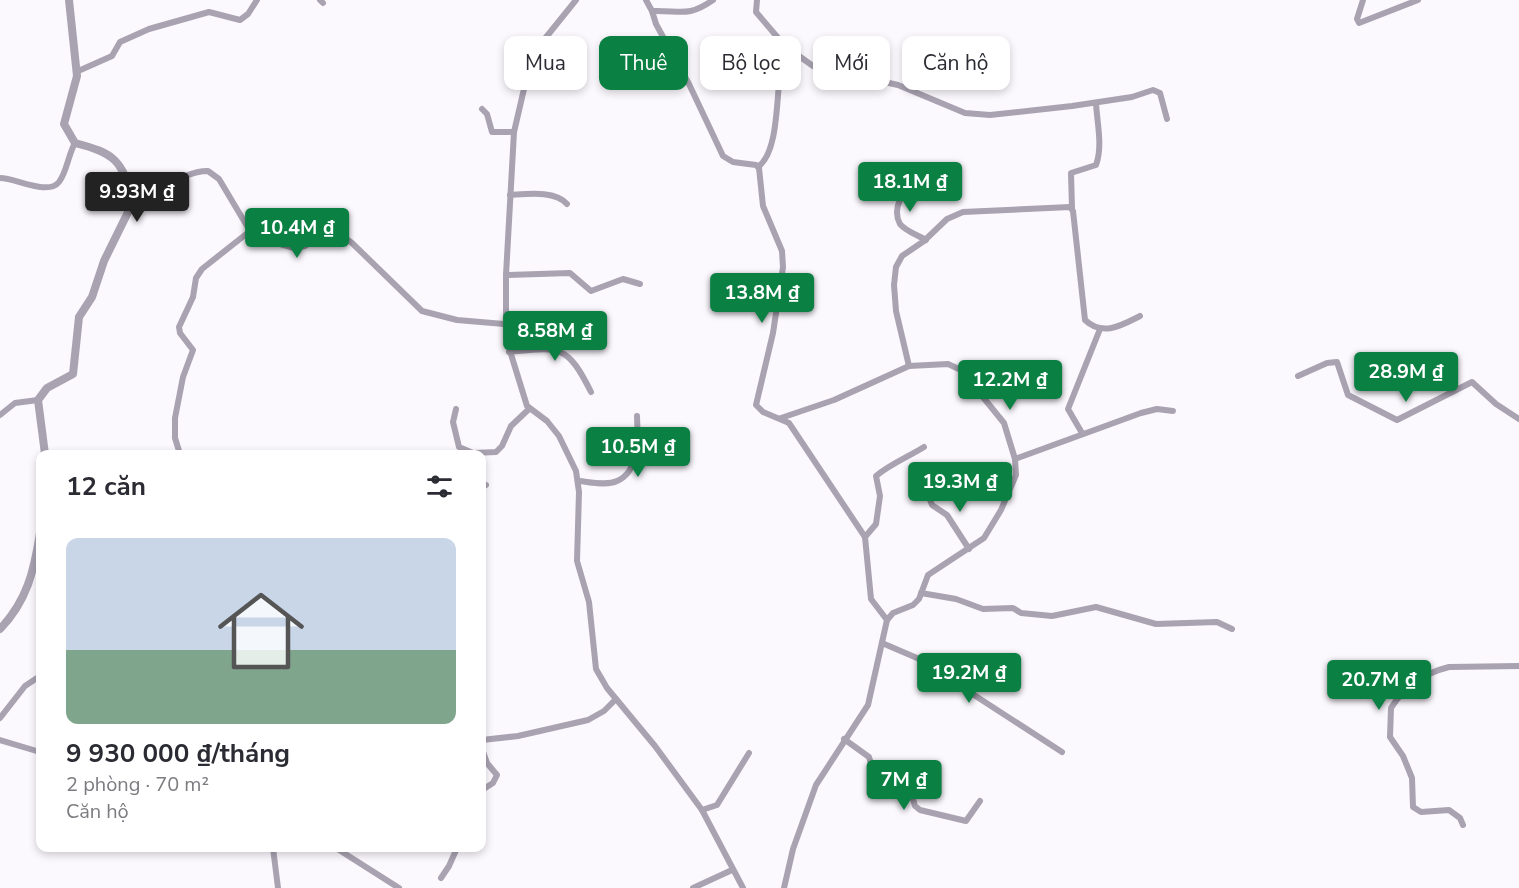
<!DOCTYPE html>
<html lang="vi">
<head>
<meta charset="utf-8">
<style>
	body { margin:0; font-family:"Nunito Sans",sans-serif; background:#f2f2f3; color:#2b2b33; height:100vh; display:flex; flex-direction:column; font-size:22px; white-space:nowrap }
	* { box-sizing:border-box; margin:0 }
	p { font-size:20px; color:#7c7c81 }
	.icon { flex:none; width:33px; height:33px; fill:none; stroke:currentColor; stroke-width:2; stroke-linecap:round; stroke-linejoin:round }
	.map { position:relative; flex:1; overflow:hidden }
	.panel { position:absolute; left:36px; top:450px; width:450px; height:402px; display:flex; flex-direction:column; background:#fff; border-radius:12px; box-shadow:0 3px 9px #0003 }
	.panel>* { flex:none }
	.guide { position:absolute; left:504px; top:36px; width:570px; height:54px; display:flex; gap:12px }
	.price { position:absolute; translate:-50% -51px; padding:0 14px; border-radius:6px; background:#0b8043; color:#fff; font-size:20px; line-height:39px; filter:drop-shadow(0 2px 3px #0008) }
	.price::after { content:''; position:absolute; left:50%; top:36px; width:18px; height:14px; margin-left:-9px; background:inherit; clip-path:polygon(0 0,100% 0,50% 100%) }
	.price.active { background:#222; color:#fff }
	ul { padding:0; list-style:none }
	li { display:grid; align-content:center; gap:12px; height:318px; padding:0 30px }
	li span { display:grid; place-items:center; height:186px; border-radius:12px; color:#555 }
	li>.icon { margin-inline-start:auto }
	span .icon { width:108px; height:108px; fill:#fffc; stroke-width:1 }
	li b { font-size:26px }
	h2 { display:flex; justify-content:space-between; align-items:center; height:72px; padding:0 30px; font-size:26px }
	.pill { padding:0 21px; border-radius:12px; background:#fff; box-shadow:0 3px 9px #0003; font-size:21px; line-height:54px }
	.pill.active { background:#0b8043; color:#fff }
	.map>svg:first-child { display:block }
	.lines { fill:none; stroke-linecap:round; stroke-linejoin:round }
	.minor { stroke:#a9a2b1; stroke-width:6 }
	.tertiary { stroke:#a9a2b1; stroke-width:8 }
</style>
</head>
<body>
<div class="map">
<svg width="1519" height="888" viewBox="0 0 1519 888">
	<rect width="100%" height="100%" fill="#fbf8fe"/>
	<g class="lines">
		<!-- minor -->
		<g class="minor">
			<path d="M320 0 323 3"/>
			<path d="M576 0 543 41 530 63 514 132 506 275V338L527 406 547 421 559 436 576 471 579 492 577 561 589 602 596 669 607 688 655 746 702 810 743 888"/>
			<path d="M646 0 652 11C681 10 687 18 713 0"/>
			<path d="M757 0 756 12 785 46 813 66 898 85 965 113 990 115 1072 106 1132 97 1153 90 1160 93 1167 119"/>
			<path d="M1363 0 1357 19 1359 23 1418 0"/>
			<path d="M652 11 656 24 689 84 723 156 733 162 756 165 759 168 763 206 782 251 783 267 773 333 756 405 763 412 789 423 865 537 871 599 887 620"/>
			<path d="M76 72 112 56 120 42 149 29 209 12 240 20 248 14 257 0"/>
			<path d="M482 109 487 114 492 132H514"/>
			<path d="M758 167C783 149 774 76 785 46"/>
			<path d="M0 178C16 178 48 196 59 182 67 172 68 155 75 143"/>
			<path d="M916 180C904 189 891 208 900 224 905 231 918 235 926 240"/>
			<path d="M510 195C527 194 555 190 567 204"/>
			<path d="M133 202C159 196 180 171 208 171L219 179 250 231 263 239 294 248 305 246 330 232H337L352 243 422 311 457 320 504 324"/>
			<path d="M1072 208 1071 173 1096 165C1103 146 1097 123 1096 103"/>
			<path d="M506 275 570 273 591 291 623 279 640 284"/>
			<path d="M509 352C560 347 567 344 591 392"/>
			<path d="M1298 376 1327 363 1337 362 1348 395 1397 420 1472 382 1496 404 1519 419"/>
			<path d="M456 409 453 422 459 447 473 453 496 452 502 446 511 426 529 409"/>
			<path d="M0 415 15 403 38 400"/>
			<path d="M781 418 834 400 909 366"/>
			<path d="M1082 433 1068 409 1100 329"/>
			<path d="M180 454 175 438V418L183 377 193 350 180 333 179 327 193 297 196 278 202 269 250 231"/>
			<path d="M1015 459 1141 413 1157 409 1173 411"/>
			<path d="M579 481C590 482 607 486 617 481 640 472 638 435 637 416"/>
			<path d="M482 483 486 485"/>
			<path d="M927 492 932 505 947 515 969 549"/>
			<path d="M865 537 876 524 880 496 876 476C890 464 908 457 924 447"/>
			<path d="M921 593 956 599 983 609 1013 608 1021 613 1052 616 1096 607 1156 624 1217 622 1232 629"/>
			<path d="M882 643 917 658 1062 752"/>
			<path d="M0 718 25 686 40 676"/>
			<path d="M844 739 869 757 877 784 911 792 915 806 920 810 966 821 980 801"/>
			<path d="M0 740 40 752"/>
			<path d="M482 740 518 736 588 720 604 711 616 699"/>
			<path d="M482 749 487 763 497 775 493 783 482 790"/>
			<path d="M702 810 717 805 749 753"/>
			<path d="M1463 825 1460 818 1449 810 1421 812 1413 807 1412 778 1403 756 1390 737 1391 708C1404 687 1425 673 1449 667L1519 666"/>
			<path d="M273 848 278 888"/>
			<path d="M336 848 399 888"/>
			<path d="M441 878 449 866 457 848"/>
			<path d="M693 888 732 870"/>
			<path d="M784 888 793 849 816 785 868 705 887 620 893 613 913 605 919 599 928 575 984 538 1001 510 1016 475 1015 459 1004 423 961 370 948 364 909 366 896 311 894 285 896 267 902 256 924 241 947 219 963 212 1070 207 1073 211 1085 320C1103 337 1122 325 1140 316"/>
		</g>
		<!-- tertiary -->
		<g class="tertiary">
			<path d="M45 454 38 400 47 388 73 374 79 317 92 297 104 261 133 202C123 160 114 153 75 143L64 124 77 76 69 0"/>
			<path d="M0 629C27 601 34 571 40 533"/>
		</g>
	</g>
</svg>
<b class="price" style="left:910px;top:213px">18.1M ₫</b>
<b class="price active" style="left:137px;top:223px">9.93M ₫</b>
<b class="price" style="left:297px;top:259px">10.4M ₫</b>
<b class="price" style="left:762px;top:324px">13.8M ₫</b>
<b class="price" style="left:555px;top:362px">8.58M ₫</b>
<b class="price" style="left:1406px;top:403px">28.9M ₫</b>
<b class="price" style="left:1010px;top:411px">12.2M ₫</b>
<b class="price" style="left:638px;top:478px">10.5M ₫</b>
<b class="price" style="left:960px;top:513px">19.3M ₫</b>
<b class="price" style="left:969px;top:704px">19.2M ₫</b>
<b class="price" style="left:1379px;top:711px">20.7M ₫</b>
<b class="price" style="left:904px;top:811px">7M ₫</b>
<div class="guide">
<a class="pill">Mua</a>
<a class="pill active">Thuê</a>
<a class="pill">Bộ lọc</a>
<a class="pill">Mới</a>
<a class="pill">Căn hộ</a>
</div>
<section class="panel">
<h2>12 căn<svg class="icon" aria-label="filters" viewBox="0 0 24 24"><path d="M4 7h16M4 17h16"/><circle cx="9" cy="7" r="2"/><circle cx="15" cy="17" r="2"/></svg></h2>
<ul>
<li><span style="background:linear-gradient(#c9d6e8 60%,#7fa58c 0)"><svg class="icon" aria-label="home" viewBox="0 0 24 24"><path d="M3 11l9-7 9 7M6 9v11h12V9"/></svg></span><div><b>9 930 000 ₫/tháng</b><p>2 phòng · 70 m²</p><p>Căn hộ</p></div></li>
</ul>
</section>
</div>
</body>
</html>
